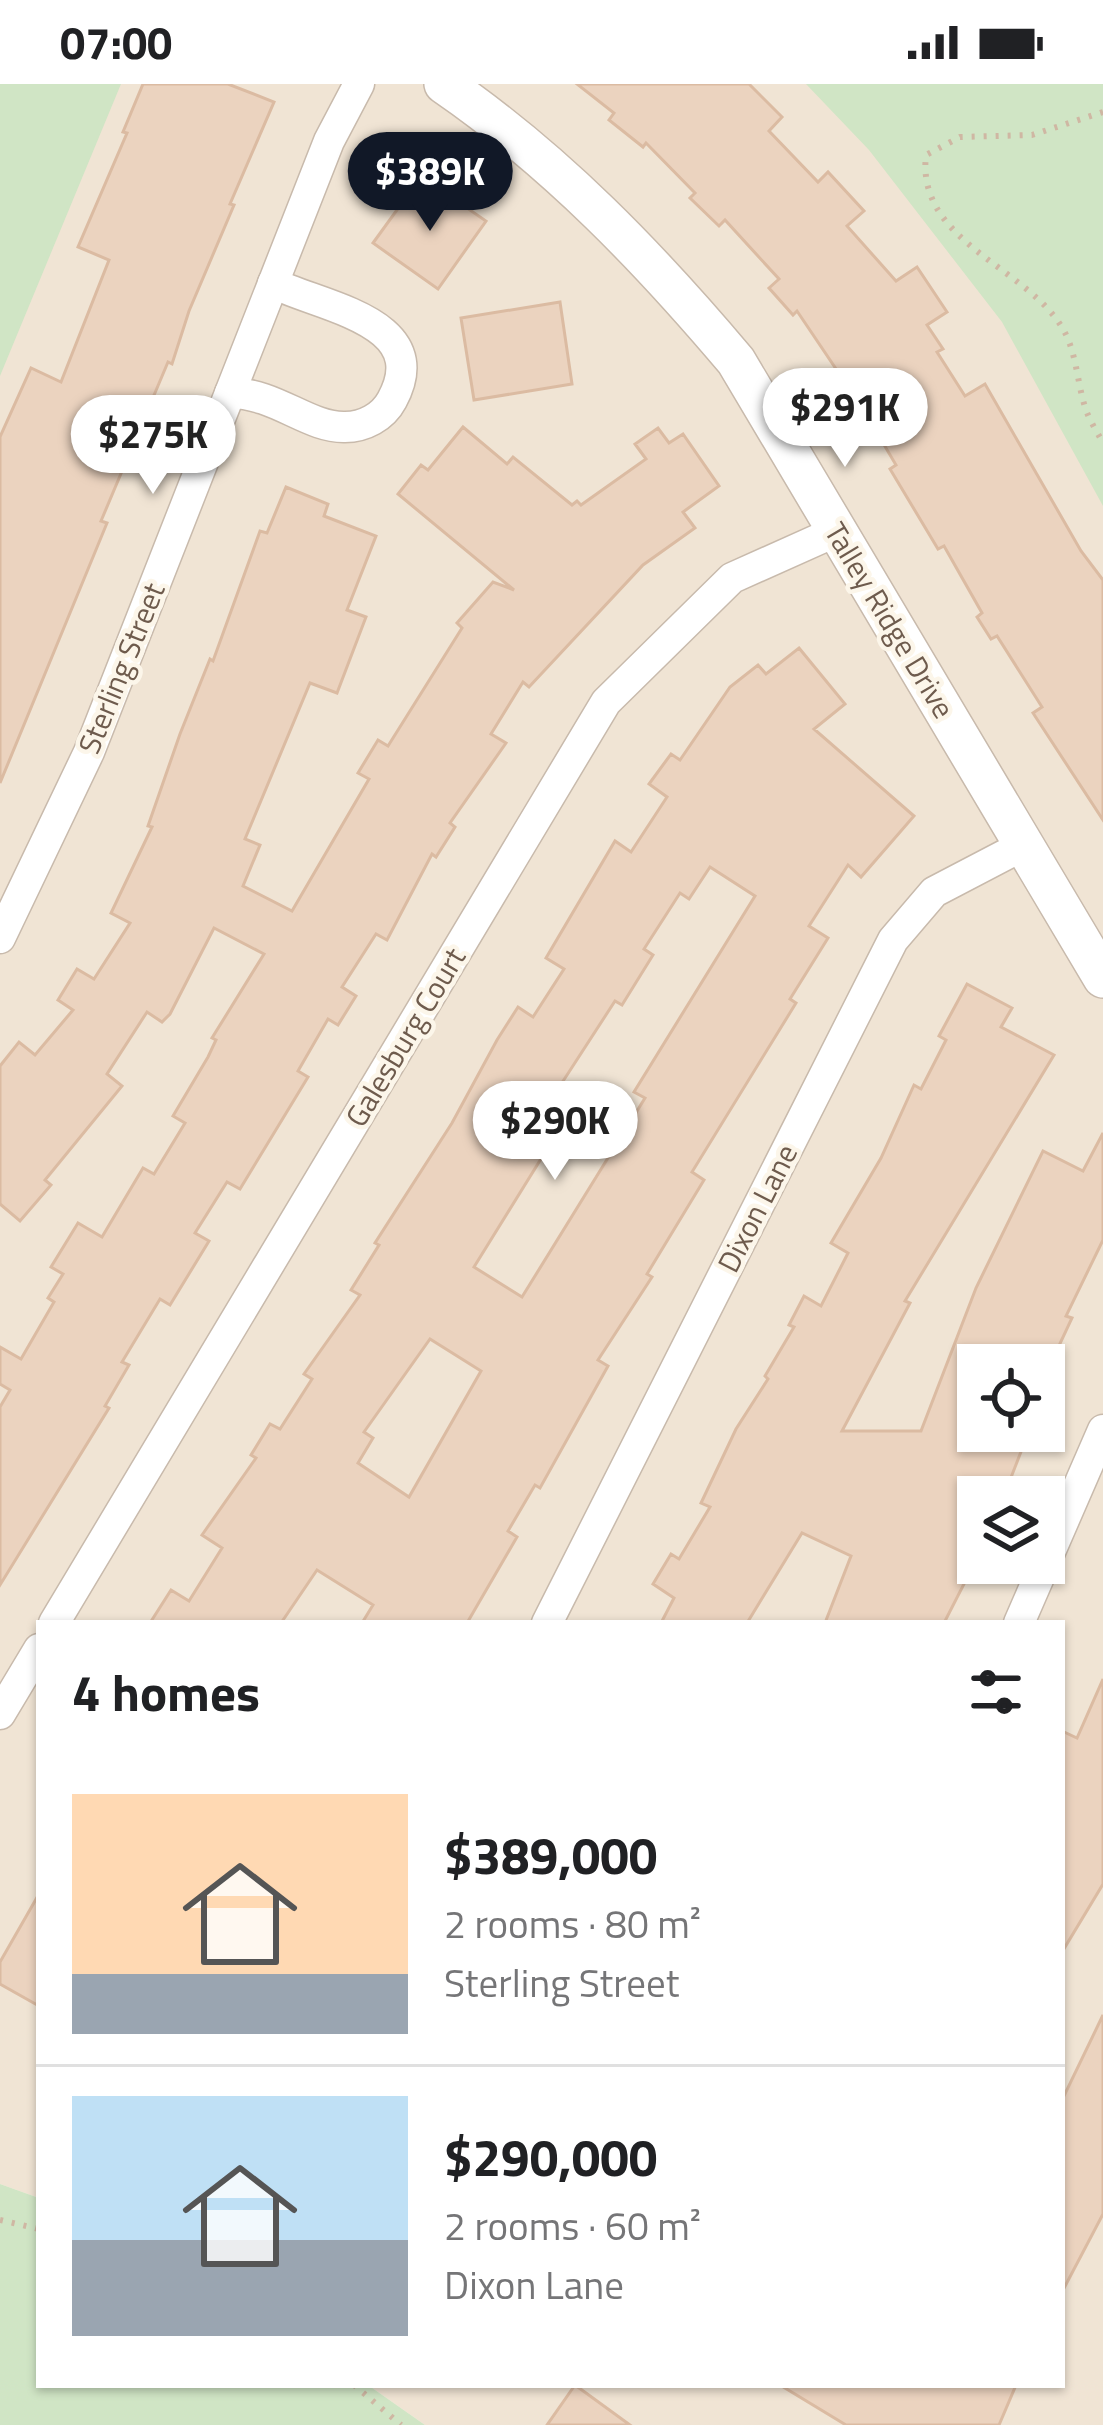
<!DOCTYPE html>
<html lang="en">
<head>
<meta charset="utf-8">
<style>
	body { margin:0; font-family:"Titillium Web",sans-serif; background:#f2f2f2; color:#202124; height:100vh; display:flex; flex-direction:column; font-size:45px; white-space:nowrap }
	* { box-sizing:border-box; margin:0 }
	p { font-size:39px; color:#757577 }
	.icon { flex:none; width:66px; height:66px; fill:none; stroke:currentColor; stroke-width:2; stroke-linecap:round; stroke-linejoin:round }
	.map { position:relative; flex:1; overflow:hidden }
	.sheet { position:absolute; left:36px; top:1536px; width:1029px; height:768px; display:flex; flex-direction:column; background:#fff; border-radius:0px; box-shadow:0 3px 9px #0004 }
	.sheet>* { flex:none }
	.tools { position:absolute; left:957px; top:1260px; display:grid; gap:24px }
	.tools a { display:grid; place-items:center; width:108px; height:108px; border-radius:0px; background:#fff; box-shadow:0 3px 9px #0004; font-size:60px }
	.price { position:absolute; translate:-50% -102px; padding:0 27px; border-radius:42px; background:#fff; color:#222; font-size:39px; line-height:78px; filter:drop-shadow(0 3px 6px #0008) }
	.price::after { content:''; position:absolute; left:50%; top:72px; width:36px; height:27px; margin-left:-18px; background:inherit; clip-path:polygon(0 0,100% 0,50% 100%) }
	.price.on { background:#111827; color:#fff }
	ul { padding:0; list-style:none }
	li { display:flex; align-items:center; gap:36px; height:300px; padding:0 36px }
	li+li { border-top:3px solid #e0e0e0 }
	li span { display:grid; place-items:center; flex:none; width:336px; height:240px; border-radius:0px; color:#555 }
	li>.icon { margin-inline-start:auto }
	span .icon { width:144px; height:144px; fill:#fffc; stroke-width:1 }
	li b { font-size:51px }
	h2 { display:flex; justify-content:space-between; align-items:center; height:144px; padding:0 36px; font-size:51px }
	.status { display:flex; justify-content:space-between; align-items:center; height:84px; padding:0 60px; background:#fff; direction:ltr }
	.status svg { height:33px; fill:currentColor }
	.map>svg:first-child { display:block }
	.residential { fill:#f0e4d4; fill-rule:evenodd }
	.green { fill:#d0e5c5 }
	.building { fill:#ebd3bf; stroke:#dbbba2; stroke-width:3; fill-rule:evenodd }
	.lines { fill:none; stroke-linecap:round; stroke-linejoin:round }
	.minor-casing { stroke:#c8baac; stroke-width:33 }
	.tertiary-casing { stroke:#c8baac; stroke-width:42 }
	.path { stroke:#cfb7a3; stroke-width:6; stroke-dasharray:3 9; stroke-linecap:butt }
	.minor { stroke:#fff; stroke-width:30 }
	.tertiary { stroke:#fff; stroke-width:39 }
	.labels { text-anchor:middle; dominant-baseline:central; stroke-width:9; stroke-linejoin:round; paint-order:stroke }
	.street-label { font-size:30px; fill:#6e5b4d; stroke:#fcf6ea }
</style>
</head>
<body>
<div class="status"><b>07:00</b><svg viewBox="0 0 49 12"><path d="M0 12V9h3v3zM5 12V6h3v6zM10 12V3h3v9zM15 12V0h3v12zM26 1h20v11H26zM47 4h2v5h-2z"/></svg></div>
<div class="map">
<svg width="1103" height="2341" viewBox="0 0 1103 2341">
	<rect width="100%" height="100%" fill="#f9f2e4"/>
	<!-- residential -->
	<path class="residential" d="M0 0H1103V2341H425L368 2301H1062V1539H39V2114L0 2100ZM978 1281H1044V1347H978ZM978 1413H1044V1479H978Z"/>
	<!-- green -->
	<g class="green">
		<path d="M0 0H121L0 292Z"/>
		<path d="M806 0H1103V422L1002 238 869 66Z"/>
		<path d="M0 2100 39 2114V2301H368L425 2341H0Z"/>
	</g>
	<!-- building -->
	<g class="building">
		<path d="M143 0H228L274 18 230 120 234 121 189 227 172 280 168 278 101 437 107 439 0 699V353L31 284 61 298 109 176 78 163 127 49 123 48Z"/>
		<path d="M577 0H749L782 33 769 47 818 98 828 88 864 127 847 142 896 197 917 183 947 228 927 241 943 265 937 268 965 312 985 300 1081 467 1103 496V736L1033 629 1042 623 997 552 991 555 977 533 982 529 944 462 938 465 890 385 896 381 860 320 856 323 832 288 836 285 797 227 793 231 769 204 779 195 725 136 719 142 690 114 695 109 646 59 643 63 609 36 614 29Z"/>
		<path d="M415 101 435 115 441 106 486 137 438 205 373 159Z"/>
		<path d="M560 218 572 300 474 316 461 234Z"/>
		<path d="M463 343 507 380 513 373 572 421 577 417 581 421 646 375 635 360 658 344 669 359 683 350 719 402 683 428 695 444 643 481 529 603 523 598 491 650 506 659 450 739 455 743 436 773 432 770 387 856 376 850 342 903 356 912 338 941 328 935 298 987 308 993 240 1105 227 1098 195 1149 209 1157 170 1221 160 1215 122 1278 129 1281 105 1322 109 1324 0 1501V1323L10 1306 0 1300V1263L21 1275 54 1218 48 1214 63 1190 51 1183 78 1139 102 1153 143 1084 154 1090 185 1039 173 1032 208 973 216 956 212 954 264 870 214 844 170 930 162 938 147 928 107 990 122 1002 45 1096 51 1101 20 1137 0 1120V982L19 958 35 971 73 926 58 916 77 885 94 895 130 839 111 829 152 743 148 742 180 650 210 575 213 577 260 447 267 449 286 403 328 420 324 432 376 452 347 526 366 533 337 609 310 599 245 755 260 761 243 802 292 827 369 695 358 689 378 656 388 662 462 544 457 539 493 498 514 506 398 410 421 381 428 386Z"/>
		<path d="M799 564 845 620 814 645 914 732 861 793 848 781 809 842 828 854 790 915 796 919 692 1088 704 1096 647 1190 652 1193 598 1276 608 1282 540 1404 535 1401 508 1447 517 1453 467 1539H362L373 1521 317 1486 281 1539H150L171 1506 189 1517 222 1464 202 1451 256 1374 251 1371 270 1340 280 1345 312 1295 304 1290 360 1211 351 1206 379 1161 375 1159 452 1039 497 956 518 923 533 933 564 885 546 874 615 757 631 768 667 713 649 700 671 670 680 676 730 603 758 581 766 590ZM710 783 755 812 634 1008 645 1014 522 1213 474 1183 575 1020 556 1008 615 917 622 921 653 871 644 865 680 809 689 815ZM430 1255 481 1287 409 1413 358 1379 373 1354 364 1348Z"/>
		<path d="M967 900 1012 924 1001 943 1054 971 905 1217 910 1219 842 1347H921L976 1204 1043 1067 1083 1087 1103 1049V1156L1066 1232 1072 1234 1050 1281H978V1347H1029L1005 1409 978 1413V1461L961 1496 965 1498 944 1539H825L851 1472 802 1449 747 1539H661L674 1514 653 1500 671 1470 679 1475 710 1423 701 1419 736 1345 768 1295 765 1292 794 1243 789 1241 804 1212 821 1222 848 1169 831 1159 881 1074 914 1001 921 1005 946 956 939 952Z"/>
		<path d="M1103 1595V1800L1062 1868V1647L1077 1654Z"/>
		<path d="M39 1810V1922L0 1900V1878Z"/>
		<path d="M1103 1931V2130L1062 2208V2016Z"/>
		<path d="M575 2301 630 2341H547Z"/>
		<path d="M780 2301H1016L999 2341H846Z"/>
	</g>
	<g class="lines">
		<defs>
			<g id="minor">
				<path d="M230 309C276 309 308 344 345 343 364 343 383 333 392 316 435 237 320 223 273 199"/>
				<path d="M0 854 89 668 329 57 359 0"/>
				<path d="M54 1539 606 618 732 494 837 447"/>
				<path d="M547 1539 893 856 934 808 1024 761"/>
				<path d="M1019 1539 1103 1346"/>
				<path d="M0 1630 39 1565"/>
			</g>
			<path id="tertiary" d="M444 0C556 77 649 174 736 277L1103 894"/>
		</defs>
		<!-- minor casing -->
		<use href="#minor" class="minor-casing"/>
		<!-- tertiary casing -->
		<use href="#tertiary" class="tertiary-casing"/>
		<!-- path -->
		<g class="path">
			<path d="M1103 28 1032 51 960 53 926 71C916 158 1026 182 1063 245 1077 269 1077 300 1086 326 1090 337 1097 348 1103 359"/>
			<path d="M0 2136 39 2145"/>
			<path d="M354 2301 401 2341"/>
		</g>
		<!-- minor -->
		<use href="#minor" class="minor"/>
		<!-- tertiary -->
		<use href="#tertiary" class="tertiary"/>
	</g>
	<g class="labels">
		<!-- street labels -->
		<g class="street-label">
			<text transform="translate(890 536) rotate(59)">Talley Ridge Drive</text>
			<text transform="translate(121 584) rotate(-68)">Sterling Street</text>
			<text transform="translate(405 953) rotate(-59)">Galesburg Court</text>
			<text transform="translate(757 1124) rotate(-63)">Dixon Lane</text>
		</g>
	</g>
</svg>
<div class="tools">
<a><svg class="icon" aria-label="locate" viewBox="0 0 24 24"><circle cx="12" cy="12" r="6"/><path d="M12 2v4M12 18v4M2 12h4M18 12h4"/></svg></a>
<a><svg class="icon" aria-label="layers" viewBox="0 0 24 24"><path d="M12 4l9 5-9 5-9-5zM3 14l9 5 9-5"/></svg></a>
</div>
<b class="price on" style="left:430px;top:150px">$389K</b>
<b class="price" style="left:845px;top:386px">$291K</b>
<b class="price" style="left:153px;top:413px">$275K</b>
<b class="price" style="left:555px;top:1099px">$290K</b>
<section class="sheet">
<h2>4 homes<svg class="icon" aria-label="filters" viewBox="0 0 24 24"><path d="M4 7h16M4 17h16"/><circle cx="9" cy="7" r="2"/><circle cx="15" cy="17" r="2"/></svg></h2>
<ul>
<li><span style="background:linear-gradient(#ffd9b3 75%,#9aa5b1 0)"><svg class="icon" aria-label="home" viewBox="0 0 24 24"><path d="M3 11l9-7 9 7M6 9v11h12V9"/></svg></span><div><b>$389,000</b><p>2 rooms · 80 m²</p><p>Sterling Street</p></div></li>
<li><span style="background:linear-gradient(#bfe0f5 60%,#9aa5b1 0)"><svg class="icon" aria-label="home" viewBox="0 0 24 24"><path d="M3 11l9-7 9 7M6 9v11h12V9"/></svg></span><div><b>$290,000</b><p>2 rooms · 60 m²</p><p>Dixon Lane</p></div></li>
</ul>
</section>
</div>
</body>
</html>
